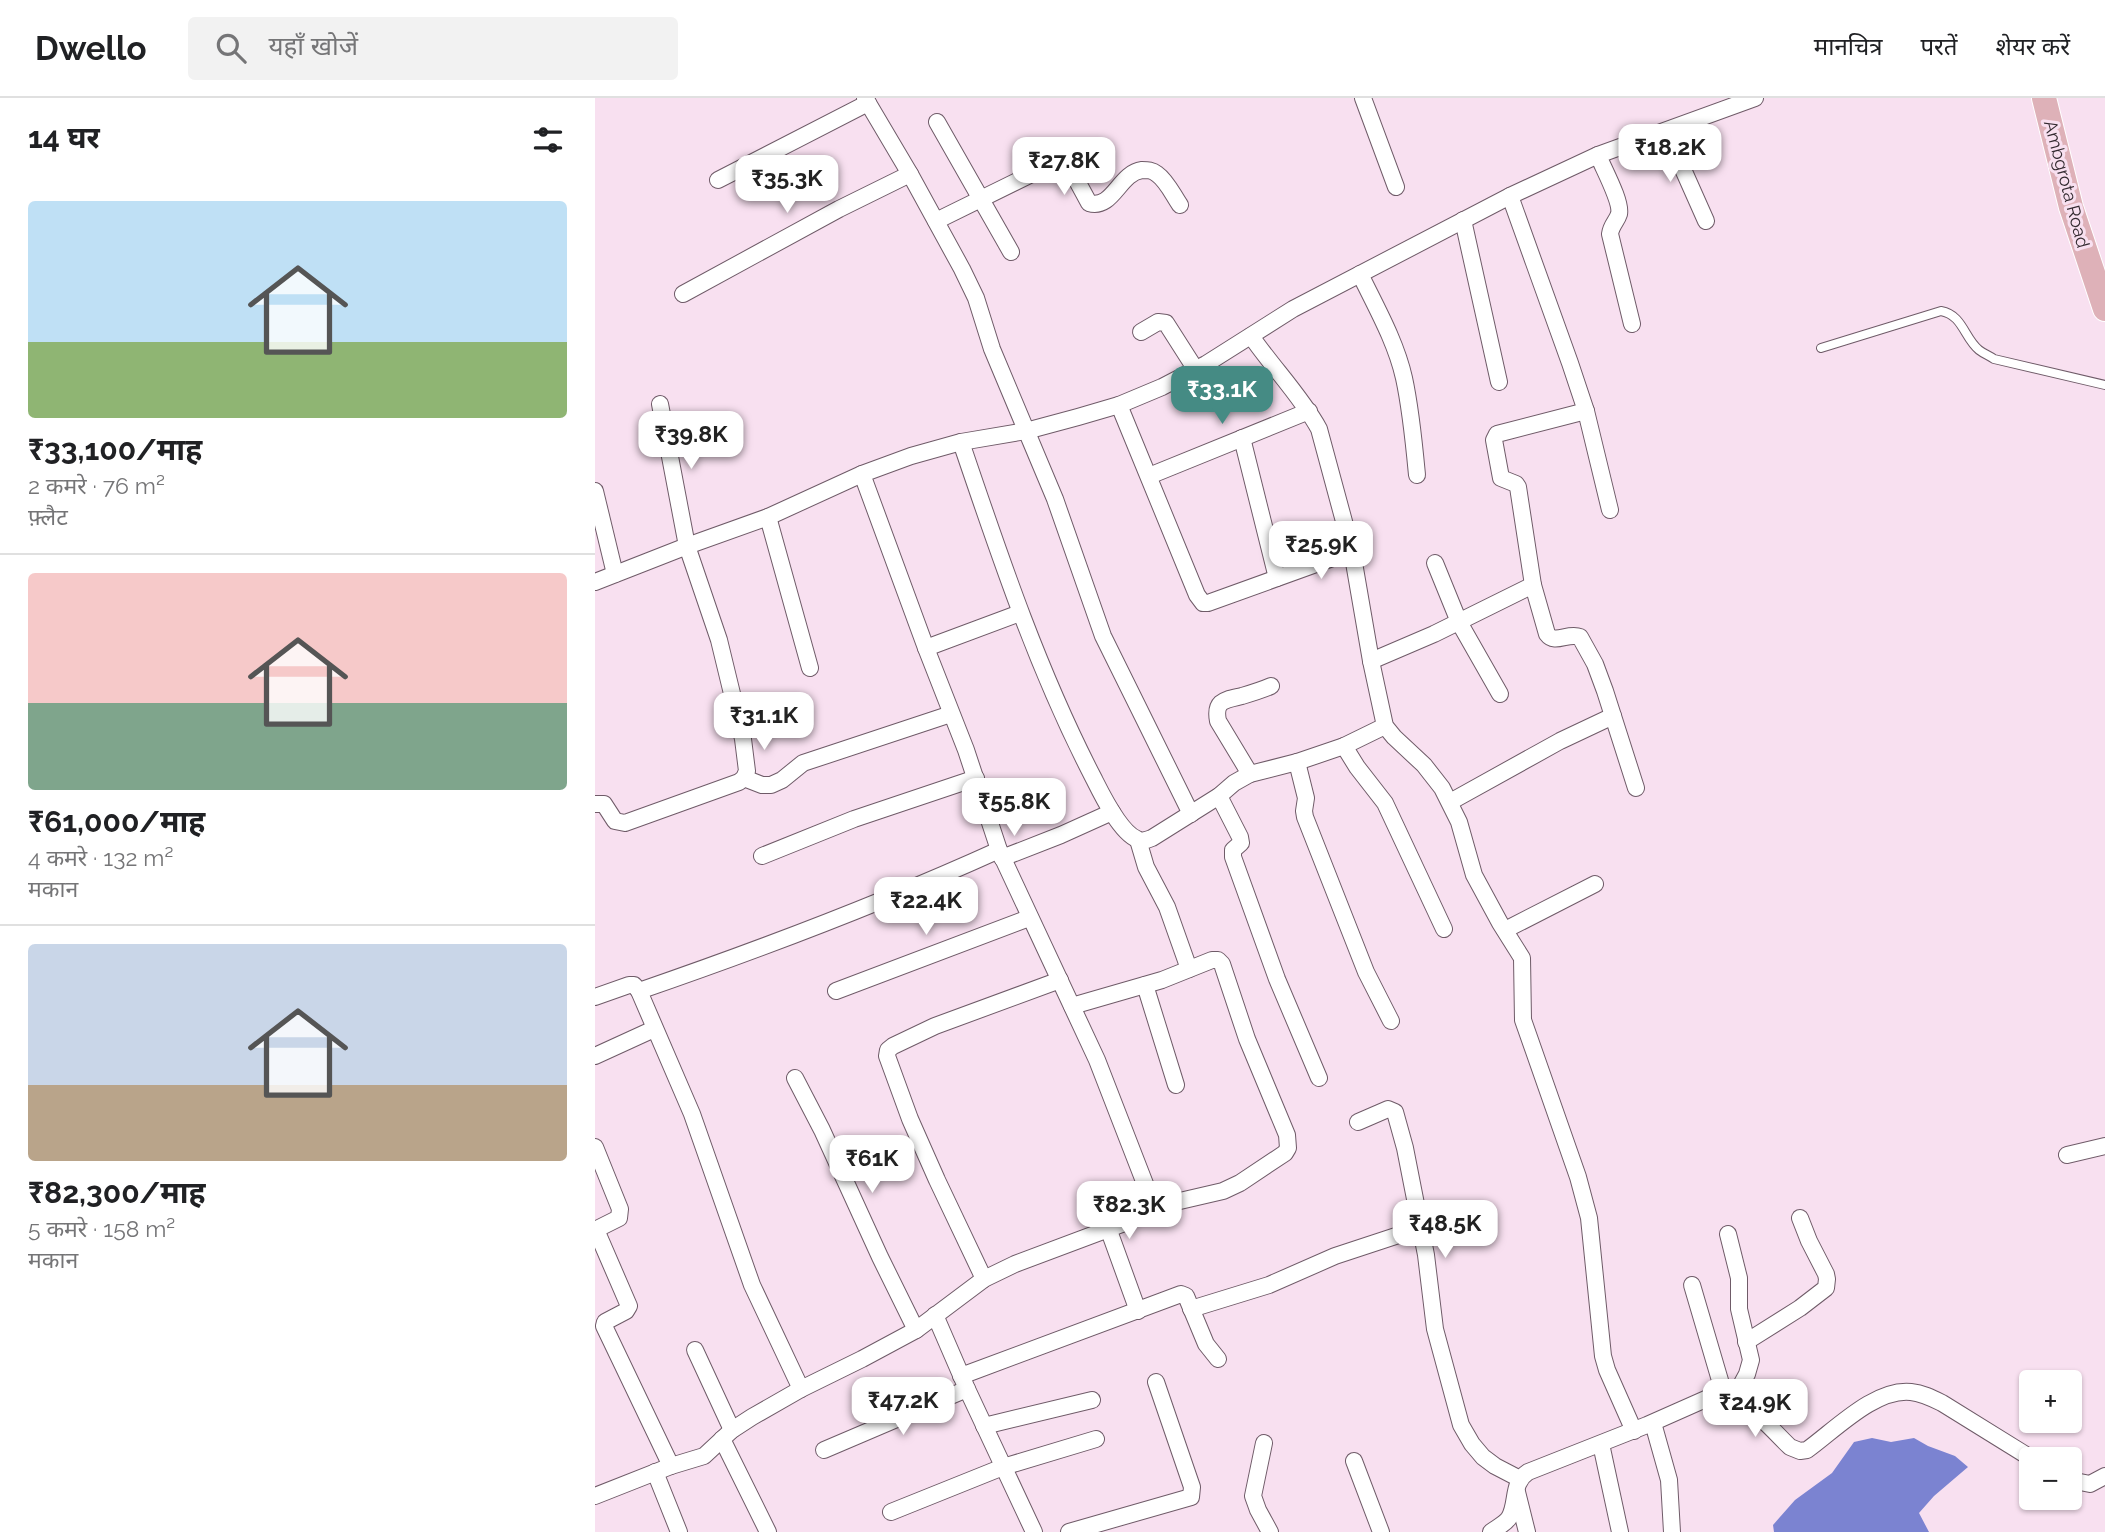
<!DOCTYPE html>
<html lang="hi">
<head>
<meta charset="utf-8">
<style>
	body { margin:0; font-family:Raleway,"Noto Sans Devanagari",sans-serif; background:#f2f2f2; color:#202124; height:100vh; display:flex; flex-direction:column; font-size:26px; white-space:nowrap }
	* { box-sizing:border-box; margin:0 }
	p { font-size:23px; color:#757577 }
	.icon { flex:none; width:38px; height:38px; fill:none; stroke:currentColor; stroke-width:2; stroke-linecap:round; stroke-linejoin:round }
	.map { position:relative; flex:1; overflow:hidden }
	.panel { display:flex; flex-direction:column; background:#fff; width:595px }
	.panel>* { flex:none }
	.controls { position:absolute; left:1424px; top:1272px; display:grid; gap:14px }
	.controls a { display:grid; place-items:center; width:63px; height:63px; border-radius:7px; background:#fff; box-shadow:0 2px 5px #0004; font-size:35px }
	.price { position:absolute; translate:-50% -60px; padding:0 16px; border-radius:14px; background:#fff; color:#222; font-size:23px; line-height:46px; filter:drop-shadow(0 2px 4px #0008) }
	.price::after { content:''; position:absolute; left:50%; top:42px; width:21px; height:16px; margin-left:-10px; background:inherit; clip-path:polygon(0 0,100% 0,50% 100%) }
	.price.active { background:#458b84; color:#fff }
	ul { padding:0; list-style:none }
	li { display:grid; align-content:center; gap:14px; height:371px; padding:0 28px }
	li+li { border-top:2px solid #e0e0e0 }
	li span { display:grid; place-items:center; height:217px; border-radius:7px; color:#555 }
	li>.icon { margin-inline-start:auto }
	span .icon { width:126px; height:126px; fill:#fffc; stroke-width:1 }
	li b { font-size:30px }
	h2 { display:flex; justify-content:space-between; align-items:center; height:84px; padding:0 28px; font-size:30px }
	header { display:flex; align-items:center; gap:42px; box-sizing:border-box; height:98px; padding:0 35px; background:#fff; border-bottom:2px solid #e0e0e0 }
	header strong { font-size:33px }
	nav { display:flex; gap:38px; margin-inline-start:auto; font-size:24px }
	.search { width:490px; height:63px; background:#f2f2f2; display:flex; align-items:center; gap:18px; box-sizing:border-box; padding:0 24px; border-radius:7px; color:#757577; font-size:26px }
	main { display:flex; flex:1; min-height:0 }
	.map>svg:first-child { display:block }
	.water { fill:#7b83d1 }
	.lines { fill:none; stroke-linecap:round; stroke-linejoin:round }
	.lane-casing { stroke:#6f5b68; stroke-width:10 }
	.street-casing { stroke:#6f5b68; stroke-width:18 }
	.primary-casing { stroke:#fff; stroke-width:26 }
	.lane { stroke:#fff; stroke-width:8 }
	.street { stroke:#fff; stroke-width:16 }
	.primary { stroke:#deb1b8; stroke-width:24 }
	.labels { text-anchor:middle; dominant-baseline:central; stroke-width:6; stroke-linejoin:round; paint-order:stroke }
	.street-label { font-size:18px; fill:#342b31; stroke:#f8e0f0 }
</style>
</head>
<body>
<header>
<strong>Dwello</strong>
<div class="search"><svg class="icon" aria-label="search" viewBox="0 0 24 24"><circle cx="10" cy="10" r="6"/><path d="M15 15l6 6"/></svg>यहाँ खोजें</div>
<nav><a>मानचित्र</a><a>परतें</a><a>शेयर करें</a></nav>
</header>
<main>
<section class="panel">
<h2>14 घर<svg class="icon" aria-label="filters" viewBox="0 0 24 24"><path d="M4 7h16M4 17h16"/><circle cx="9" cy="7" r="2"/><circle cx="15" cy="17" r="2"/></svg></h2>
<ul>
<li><span style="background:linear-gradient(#bfe0f5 65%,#8fb573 0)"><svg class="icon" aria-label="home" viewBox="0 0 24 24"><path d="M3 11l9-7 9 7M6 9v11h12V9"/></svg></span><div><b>₹33,100/माह</b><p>2 कमरे · 76 m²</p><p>फ़्लैट</p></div></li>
<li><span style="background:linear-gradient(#f6c9c9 60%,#7fa58c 0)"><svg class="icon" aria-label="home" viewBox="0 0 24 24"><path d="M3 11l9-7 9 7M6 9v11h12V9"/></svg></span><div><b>₹61,000/माह</b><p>4 कमरे · 132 m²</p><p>मकान</p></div></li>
<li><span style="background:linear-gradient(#c9d6e8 65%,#b9a48a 0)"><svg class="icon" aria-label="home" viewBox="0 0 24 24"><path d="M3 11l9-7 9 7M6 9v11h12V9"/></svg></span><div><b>₹82,300/माह</b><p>5 कमरे · 158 m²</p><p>मकान</p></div></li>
</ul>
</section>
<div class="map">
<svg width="1510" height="1434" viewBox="0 0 1510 1434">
	<rect width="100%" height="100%" fill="#f8e0f0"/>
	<!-- water -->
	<path class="water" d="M1277 1340 1296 1344 1319 1340 1333 1348 1360 1358 1373 1369 1339 1398 1324 1415 1334 1434H1179L1178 1427 1200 1402 1237 1375 1259 1344Z"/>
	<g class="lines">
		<defs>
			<path id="lane" d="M1226 250 1346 213C1368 217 1369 240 1384 252 1389 256 1395 258 1399 261L1510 287"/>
			<g id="street">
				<path d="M270 0 315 76 367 171 381 200 397 251 460 401 508 538 596 716"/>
				<path d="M768 0 801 89"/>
				<path d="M342 24 416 154"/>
				<path d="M1071 33 1111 123"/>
				<path d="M1003 57C1008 70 1027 104 1024 116 1022 123 1016 127 1015 136L1037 226"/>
				<path d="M123 82 273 5"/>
				<path d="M915 98 975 265 991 313 1015 412"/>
				<path d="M868 122 904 284"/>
				<path d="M341 123 459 65 467 64 474 68 494 105C518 112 524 75 547 72 553 72 557 72 562 76 572 83 578 97 585 107"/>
				<path d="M765 176C781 209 801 244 809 280 816 312 819 345 822 377"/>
				<path d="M88 196 244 111 315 76"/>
				<path d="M546 234 563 224 571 225 601 272"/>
				<path d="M656 238C678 270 706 298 724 331L757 453 776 563 790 628 799 639 829 667 847 690 864 724 879 777 905 825 927 860 928 922 983 1079 994 1120 1008 1258 1012 1272 1039 1333"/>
				<path d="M524 307 602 497 608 505H613L757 453"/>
				<path d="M991 313 902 336 899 342 906 380 921 386 923 389 938 487 952 536C960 547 973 534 985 539L1000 566 1010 593 1041 690"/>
				<path d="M647 340 682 480"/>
				<path d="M366 344C405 459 443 573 499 681 507 697 525 734 542 741 547 744 552 742 557 740L624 698 639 685 655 676 702 664 749 648 790 628"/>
				<path d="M267 376 331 550 371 652 404 752 502 962 559 1109"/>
				<path d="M554 378 714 313"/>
				<path d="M0 393 20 476"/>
				<path d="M173 419 215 570"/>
				<path d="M840 465 864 524 905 596"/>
				<path d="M0 484 92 448 173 419 267 376 316 358 366 344 431 333 483 319 524 307 567 289 611 266 698 211 915 98 1003 57 1160 0"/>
				<path d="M331 550 425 515"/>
				<path d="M776 563 839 536 938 487"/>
				<path d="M749 648 762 669 790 705 849 831"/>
				<path d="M702 664 711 700 709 713 710 719 771 874 796 923"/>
				<path d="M655 676 623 623C619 602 630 602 647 598 657 595 667 592 676 588"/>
				<path d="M149 680 167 687H176L187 682 208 665 356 616"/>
				<path d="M624 698 645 739 646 745 638 752V759L682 881 724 980"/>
				<path d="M855 704 965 643 1018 618"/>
				<path d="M0 706H9L20 723 30 725 144 684 149 680 152 673 148 641 124 542 92 448 65 306"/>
				<path d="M543 742 551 769 572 809 594 871"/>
				<path d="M167 758 259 721 381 680"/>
				<path d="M407 760 466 737 517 714"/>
				<path d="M910 832 1000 786"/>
				<path d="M550 887 581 987"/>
				<path d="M44 893C166 851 287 805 404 752"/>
				<path d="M241 893 434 820"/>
				<path d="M0 899 34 887H39L44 893 97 1016 157 1187 206 1291"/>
				<path d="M0 958 59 931"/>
				<path d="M200 980 227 1032 285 1159 321 1232"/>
				<path d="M763 1024 793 1011 800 1014 810 1050 831 1157 840 1231 866 1327 877 1346 888 1359 900 1368 925 1381"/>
				<path d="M0 1049 25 1111 24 1120 4 1130 2 1134 34 1208 31 1213 10 1224 9 1228 76 1368"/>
				<path d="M1472 1057 1510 1048"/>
				<path d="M513 1130 543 1213"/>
				<path d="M1133 1136 1144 1180V1211L1156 1262 1152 1276 1139 1300"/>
				<path d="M389 1181 342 1082 315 1021 292 958 293 952 298 948 340 928 465 882"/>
				<path d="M1097 1187 1129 1296"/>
				<path d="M596 1211 674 1187 740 1158 825 1130"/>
				<path d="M340 1217 372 1291 439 1434"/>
				<path d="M1151 1244 1205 1210 1231 1190 1232 1181 1231 1176 1214 1143 1205 1120"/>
				<path d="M100 1252 137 1332"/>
				<path d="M366 1278 586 1196 591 1198 611 1246 623 1261"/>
				<path d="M1058 1325 1074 1382 1077 1434"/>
				<path d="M389 1328 497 1302"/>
				<path d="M127 1341 173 1434"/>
				<path d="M669 1345 658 1398 663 1412 675 1434"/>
				<path d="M1006 1346 1025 1434"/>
				<path d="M229 1352 372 1291"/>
				<path d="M759 1363 786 1434"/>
				<path d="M60 1374 84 1434"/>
				<path d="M1475 1382 1495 1386 1510 1378"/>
				<path d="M922 1394 932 1434"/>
				<path d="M0 1398 76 1368 109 1358 137 1332 157 1319 206 1291 267 1261 321 1232 389 1181 420 1166 532 1124 559 1109 628 1093 645 1085 690 1055 693 1050 692 1037 652 941 627 866 623 862H617L567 882 477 908"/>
				<path d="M296 1414 408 1369 501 1341"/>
				<path d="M474 1434 596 1399 597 1389 561 1284"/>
				<path d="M896 1434C901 1430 910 1426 914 1420 923 1405 916 1385 933 1374L1052 1327 1122 1296C1146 1294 1178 1333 1195 1349L1205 1353 1212 1352C1240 1332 1280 1290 1316 1294 1327 1295 1337 1300 1347 1305L1439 1362"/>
			</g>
			<path id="primary" d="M1449 0 1476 109 1510 211"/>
		</defs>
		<!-- lane casing -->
		<use href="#lane" class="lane-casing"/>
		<!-- street casing -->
		<use href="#street" class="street-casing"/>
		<!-- primary casing -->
		<use href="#primary" class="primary-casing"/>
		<!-- lane -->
		<use href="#lane" class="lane"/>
		<!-- street -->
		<use href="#street" class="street"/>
		<!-- primary -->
		<use href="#primary" class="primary"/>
	</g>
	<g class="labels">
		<!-- street labels -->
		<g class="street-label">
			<text transform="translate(1472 86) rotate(75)">Ambgrota Road</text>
		</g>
	</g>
</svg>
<div class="controls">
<a>+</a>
<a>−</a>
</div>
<b class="price" style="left:1075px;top:86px">₹18.2K</b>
<b class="price" style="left:469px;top:99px">₹27.8K</b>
<b class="price" style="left:192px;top:117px">₹35.3K</b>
<b class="price active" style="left:627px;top:328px">₹33.1K</b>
<b class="price" style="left:96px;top:373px">₹39.8K</b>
<b class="price" style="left:726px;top:483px">₹25.9K</b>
<b class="price" style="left:169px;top:654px">₹31.1K</b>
<b class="price" style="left:419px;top:740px">₹55.8K</b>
<b class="price" style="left:331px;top:839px">₹22.4K</b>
<b class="price" style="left:277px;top:1097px">₹61K</b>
<b class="price" style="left:534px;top:1143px">₹82.3K</b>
<b class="price" style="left:850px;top:1162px">₹48.5K</b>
<b class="price" style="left:308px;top:1339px">₹47.2K</b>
<b class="price" style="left:1160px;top:1341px">₹24.9K</b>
</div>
</main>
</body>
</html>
